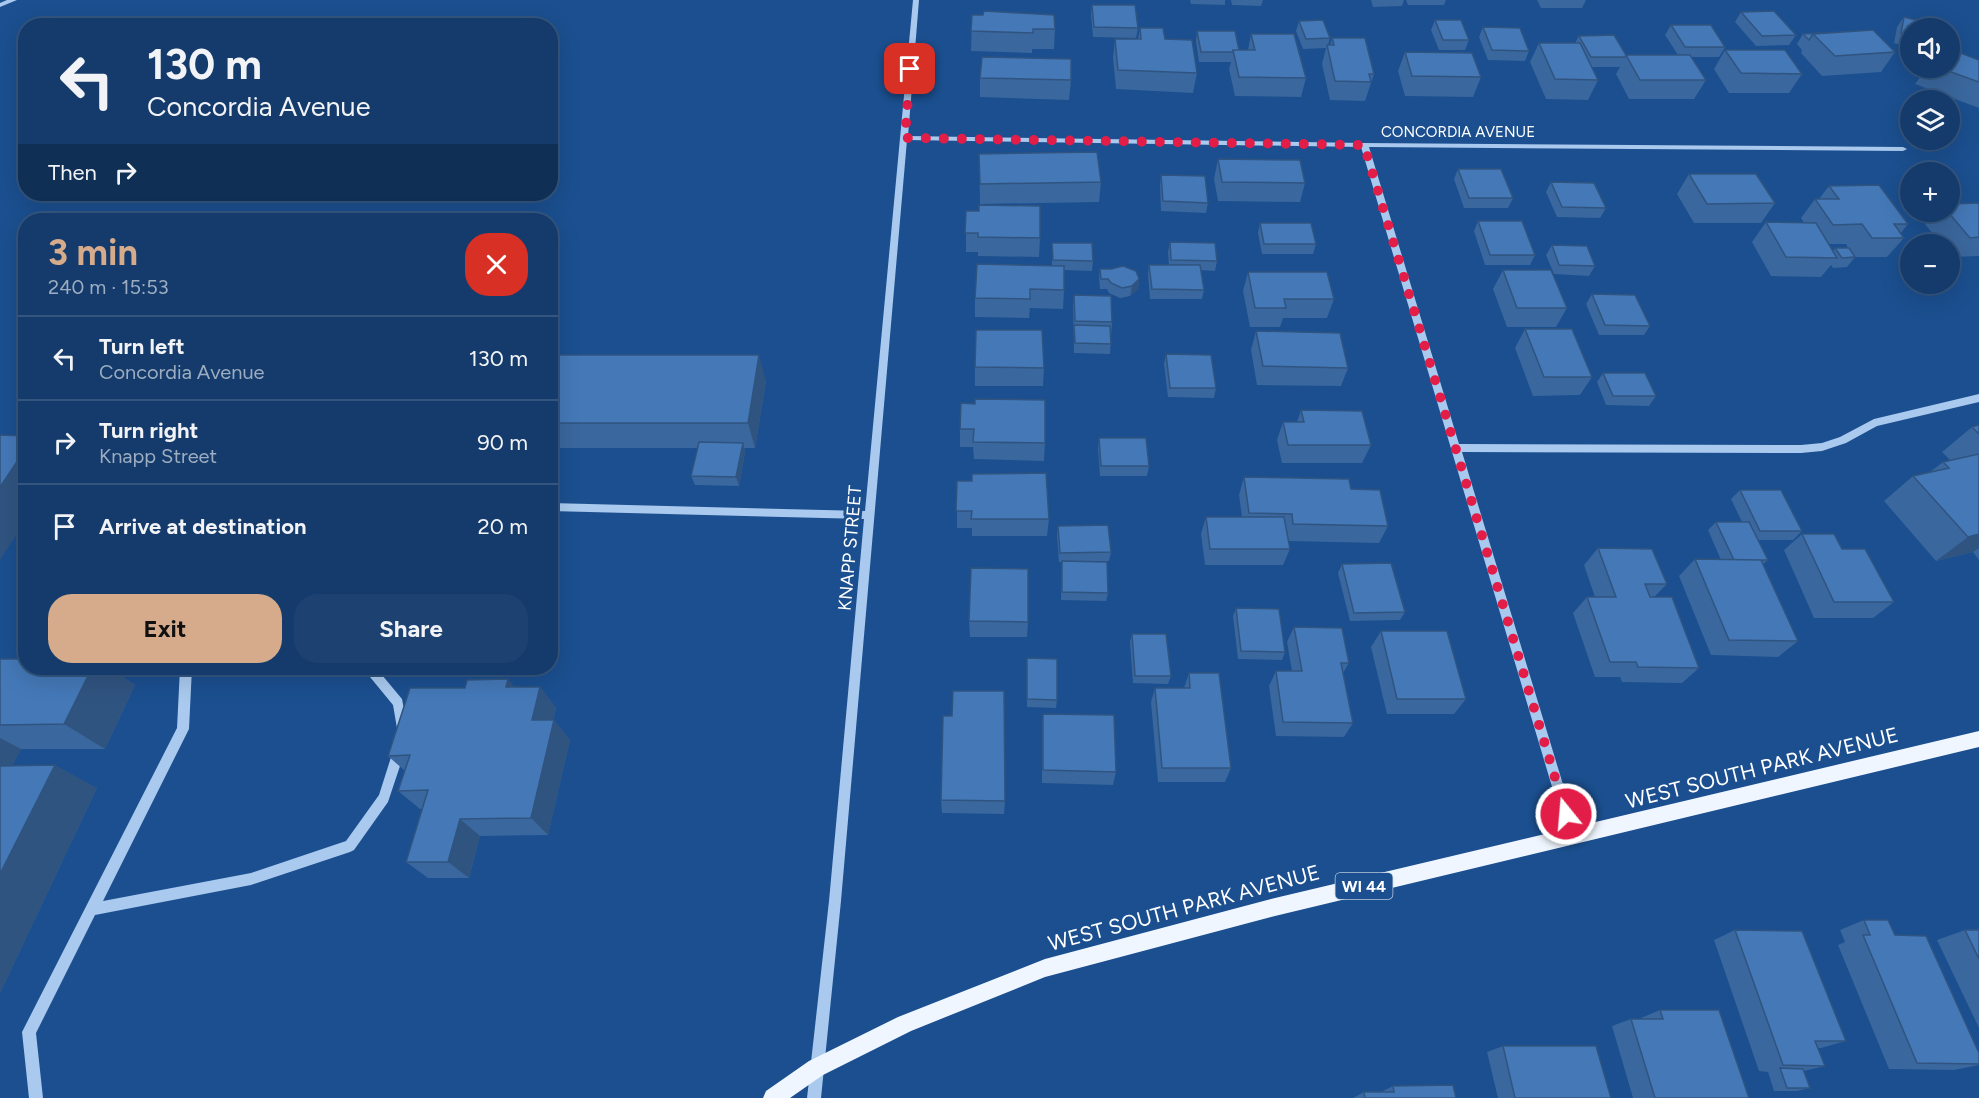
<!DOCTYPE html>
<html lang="en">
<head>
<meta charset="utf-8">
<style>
	:root { --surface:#143b6b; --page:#1d4271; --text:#f1f3f6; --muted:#9dadc1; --line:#33557e; --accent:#d6ab8b }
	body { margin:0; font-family:Figtree,sans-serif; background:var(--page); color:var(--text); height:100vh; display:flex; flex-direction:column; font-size:22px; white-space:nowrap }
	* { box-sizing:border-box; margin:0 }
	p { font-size:20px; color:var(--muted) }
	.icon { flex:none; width:33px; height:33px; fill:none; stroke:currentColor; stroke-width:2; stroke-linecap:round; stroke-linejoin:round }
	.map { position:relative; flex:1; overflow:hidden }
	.sheet { position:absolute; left:18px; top:213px; width:540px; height:462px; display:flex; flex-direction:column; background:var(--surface); border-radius:24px; box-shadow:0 6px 24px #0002,0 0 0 2px var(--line) }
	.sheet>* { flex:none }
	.top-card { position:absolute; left:18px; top:18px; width:540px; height:183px; border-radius:24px; box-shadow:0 6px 24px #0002,0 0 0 2px var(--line); background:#143b6b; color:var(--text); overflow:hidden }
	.fabs { position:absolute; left:1900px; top:18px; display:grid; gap:12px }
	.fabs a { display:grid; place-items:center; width:60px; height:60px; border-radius:50%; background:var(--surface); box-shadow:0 6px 24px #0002,0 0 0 2px var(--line); font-size:30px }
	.pin { position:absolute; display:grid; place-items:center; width:51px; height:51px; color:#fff; margin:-26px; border-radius:12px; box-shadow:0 3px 9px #0006 }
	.me { position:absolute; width:66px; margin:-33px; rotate:343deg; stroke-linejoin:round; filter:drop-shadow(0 0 4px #0008) }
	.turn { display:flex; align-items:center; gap:21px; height:126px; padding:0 30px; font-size:27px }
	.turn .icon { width:78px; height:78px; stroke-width:2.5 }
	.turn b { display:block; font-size:42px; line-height:51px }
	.then { display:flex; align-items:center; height:57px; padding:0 30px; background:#0003; gap:12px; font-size:22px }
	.round { display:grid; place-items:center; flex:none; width:63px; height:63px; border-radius:24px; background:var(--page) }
	.head { display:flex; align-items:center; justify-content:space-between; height:102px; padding:0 30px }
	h1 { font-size:36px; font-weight:700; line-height:45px; color:var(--accent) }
	.action { display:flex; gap:12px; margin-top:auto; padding:12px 30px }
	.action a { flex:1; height:69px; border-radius:24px; background:var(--accent); color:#111; font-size:24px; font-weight:700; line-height:69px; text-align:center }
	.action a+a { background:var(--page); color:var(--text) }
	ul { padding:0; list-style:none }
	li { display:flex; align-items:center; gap:18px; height:84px; padding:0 30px; border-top:2px solid var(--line) }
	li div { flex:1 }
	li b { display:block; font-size:22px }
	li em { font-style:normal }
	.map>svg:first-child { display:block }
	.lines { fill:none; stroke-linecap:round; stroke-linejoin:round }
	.minor { fill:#a9c9ee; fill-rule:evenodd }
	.major { fill:#f0f6ff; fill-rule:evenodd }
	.wall { fill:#3a679d; fill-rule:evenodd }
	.shaded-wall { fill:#305480 }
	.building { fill:#4478b7; stroke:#305480; stroke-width:1.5 }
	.route { stroke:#e11d48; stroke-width:10; stroke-dasharray:0 18 }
	.labels { text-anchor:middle; stroke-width:6; stroke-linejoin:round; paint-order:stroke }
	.far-street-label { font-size:15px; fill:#fff; stroke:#1b4f8f }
	.shield { fill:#1b4f8f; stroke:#bbcadd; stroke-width:1.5 }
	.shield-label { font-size:16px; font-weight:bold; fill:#fff }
	.street-label { font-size:18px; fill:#fff; stroke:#1b4f8f }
	.near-street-label { font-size:21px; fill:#fff; stroke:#1b4f8f }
</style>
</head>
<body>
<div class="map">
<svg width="1979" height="1098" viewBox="0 0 1979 1098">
	<rect width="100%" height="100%" fill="#1b4f8f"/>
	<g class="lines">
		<!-- minor -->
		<path class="minor" d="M7,0h10l-17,7v-4z
			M913,0h6l-11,136 456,7 539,4 4,2 -4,2 -534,-4 90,297 342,1 21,-2 18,-6 34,-18 105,-25v8l-102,24 -31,17 -24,8 -21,2 -339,-1 117,385 -2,4 -4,2 -4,-2 -2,-4 -206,-690 -454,-7 -66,761 -20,197h-14l22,-197 35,-382 -314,-8v-8l315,8z
			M180,668h12l-3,61 -86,172 148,-28 95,-32 33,-46 14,-44 2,-4 4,-2 4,2 2,4 -17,51 -34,48 -4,2 -99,33 -156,30 -59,118 7,65h-14l-7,-66 155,-304z
			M341,668h30l6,1 25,30 6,31 -2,4 -4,1 -4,-1 -5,-29 -23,-28 -27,-5z"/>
		<!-- major -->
		<path class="major" d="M1979,731v16l-704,169 -230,61 -134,54 -88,44 -33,23h-27l3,-7 43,-30 89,-44 147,-58 230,-61z"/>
	</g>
	<!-- wall -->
	<path class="wall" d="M1190,0h35v5l-34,-1z
		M1231,0h32l-2,6 -29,-1z
		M1371,0h33l-2,6 -29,1z
		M1406,0h40l-2,5h-36z
		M1537,0h49l-4,8h-41z
		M1092,5l46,23 -2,10 -43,-1 -2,-22z
		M1741,12l55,23 -7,10 -33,1 -21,-24z
		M972,15l83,14 -1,20h-22v4l-61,-2z
		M1904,17l7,11v20l-17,-5 3,-16z
		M1435,20l34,20 -4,10h-26l-8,-20z
		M1299,21l31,17 -2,7h2l2,-7 42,36 -9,27 -35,-1 -8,-36 4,-16 -23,1 -7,-18z
		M1671,25l54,22 -6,10h-28l15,23 -12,19h-65l-13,-25 4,-7h-28l6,13 -10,20 -42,-1 -16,-37 9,-19h36l4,-7 47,19h52l-13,-20z
		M1483,27l46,24 -4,10 -37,-1 -9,-23z
		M1140,28l25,11 32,34 -4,20 -77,-4 -3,-31 2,-19h23z
		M1873,30l22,22 -14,20 -59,4 -21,-23 1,-3 -5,-6 6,-10z
		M1197,31l42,19h9l3,-16 55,44 -5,19 -66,-1 -6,-27 2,-7h-32l-3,-21z
		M1725,50l77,24 -13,19h-60l-15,-24z
		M1405,52l76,25 -8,20 -68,-1 -7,-25z
		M1979,60v48l-64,-24 12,-16h23z
		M980,78l91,2 -2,20 -89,-3z
		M979,154l122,28 -2,20 -119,2z
		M1218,159l87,24 -5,19 -82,-1 -4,-22z
		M1458,169l55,29 -5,10h-44l-10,-29z
		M1689,174l86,29 -14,20h-67l-17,-29z
		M1161,175l47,28 -2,10 -45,-2 -1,-26z
		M1551,182l55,26 -6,10 -43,-1 -11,-25z
		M1829,186l79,38 -7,9 3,5 -17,19h-32l-8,10 -14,1 -2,-3 -10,12 -50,-1 -19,-34 14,-20 38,1 -3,-5 14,-19h4zM1829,244h17l2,4h-13l-2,3z
		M1979,203v53l-28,1 -1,-2v-11h-9l-16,-20 11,-12h14z
		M966,211l74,27 -1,19 -61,-1v-4h-12z
		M1478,221l57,34 -5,10h-45l-11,-34z
		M1260,223l56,21 -3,10h-51l-4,-21z
		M1170,242l47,19 -2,10 -14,-1 3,20 -2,9h-52l-2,-25 1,-9h20l-1,-13z
		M1052,243l41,18 -1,10 -28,-1v20l-1,19 -33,-1 -1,10 -54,-1v-19l77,-32z
		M1552,245l43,21 -6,10 -35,-2 -8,-19z
		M1100,269l39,10 -1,10 -8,7 -10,2 -11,-5 -2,-4h-7l-1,-10z
		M1503,270l64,38 -11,19h-49l-14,-38z
		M1248,272l86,27 -7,19h-44l-3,9h-30l-7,-36z
		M1592,294l58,32 -6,9h-45l-13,-31z
		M1074,295l38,27 -2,32 -36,-1 -1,-48z
		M1525,329l67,48 -12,18 -47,1 -18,-48z
		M1256,331l92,37 -7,18 -84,-1 -6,-35z
		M1166,354l50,34 -2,10 -46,-1 -4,-33z
		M550,355l216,26 -11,67h-11l1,4 -6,34 -44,-1 -4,-9 7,-28h-148z
		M975,367l69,1 -1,18h-68z
		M1603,373l53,23 -7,10 -43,-1 -9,-23z
		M961,403l84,40 -1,18 -70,-2 -1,-12h-13v-18z
		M1301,410l70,35 -9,18h-80l-5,-23 6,-18h14z
		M1979,425v135l-6,-8 -37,9 -52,-60 29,-25 17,-4 13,-10 7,-2 -8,-8 30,-25z
		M1099,438l50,28 -2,10h-47l-2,-28z
		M1244,477l107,12 37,37 -9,17 -90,-2 1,8 -7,16h-78l-4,-31 5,-17h36l-3,-22z
		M957,481l92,38 -2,17h-75v-8h-15z
		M1740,490l62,41 -9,9h-35l10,20 -5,4 35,77 -20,16 -67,-2 -32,-79 16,-17 26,1 -13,-30 8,-8h26l-11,-23z
		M1058,526l53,26 -2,9h-23l22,32 -2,8 -45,-1 1,-38h-3l-2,-27z
		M1802,534l92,68 -21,16h-59l-30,-68z
		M1598,548l69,36 -13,13 45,71 -17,15 -60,-1 -2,-5h-25l-22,-64 14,-16h8l-11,-32z
		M1342,564l63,48 -5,8 -50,1 -12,-48z
		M1236,608l49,44 -3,8 -44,-1 -5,-43z
		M969,621l59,1 -1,15h-57z
		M1294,627l55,36 -6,10 10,50 -9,14 -68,-1 -7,-50 7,-15h16l-5,-29z
		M1381,631l85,68 -12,15h-67l-16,-67z
		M1132,634l39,42 -3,8 -35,-1 -3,-41z
		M0,659l26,9h84l25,17 -30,64h-84l-9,17 85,22 -97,205z
		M1027,666l30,34 -1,8 -29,-1z
		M1189,673l42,95 -6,14h-67l-7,-80 4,-14h29z
		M515,687h25l16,21 -3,12 17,20 -22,95 -68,1 -11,42h-41l-22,-16 16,-53h-2l-22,-18 7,-20 -17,-15z
		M1043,714l73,58 -3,13 -71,-2v-55z
		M941,800l64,1 -1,13 -62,-1z
		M1864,920l31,15 84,118v12l-25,5 -65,-1 -51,-124 7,-3 -5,-12z
		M1979,929v99l-42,-88 28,-10z
		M1735,930l111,111 -25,7h-4l8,18 -21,5 6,17 -13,3h-23l-6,-19 -9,-1 -45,-131z
		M1660,1010l89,88h-116l-21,-72 19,-7h10v-1z
		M1503,1046l108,52h-113l-11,-46z
		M1393,1086l63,12h-103l11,-6h17z"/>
	<!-- shaded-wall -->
	<path class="shaded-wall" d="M1139,279l-1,10 -8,7 2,-10z
		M759,355l7,26 -11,67 -7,-25z
		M743,443l2,9 -6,34 -3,-9z
		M26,448v72l-26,40v-73z
		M1979,534v14l-6,4 -37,9 32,-24z
		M92,668h18l25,17 -30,64 -41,-25z
		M508,679l17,21 -19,-13z
		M540,687l16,21 -8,32 -16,-20z
		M554,720l16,20 -22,95 -17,-17z
		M0,738l21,11 -21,41z
		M55,765l42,23 -97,205v-119z
		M460,819l20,17 -11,42 -21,-16z"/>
	<!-- building -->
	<path class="building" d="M1092,5h43l3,23 -44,-1z
		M984,11l70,4 1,14h-22v4l-62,-2 1,-16h11z
		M1774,11l22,24 -34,1 -21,-24z
		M1904,17l39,10 -1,1h-31v8l-10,-3z
		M1323,20l7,18 -24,1 -7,-18z
		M1435,20h26l8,20h-26z
		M1671,25h40l14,22h-40z
		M1483,27l37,1 9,23 -37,-1z
		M1140,28h23l2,11 27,1 5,33 -79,-3 -3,-31h26z
		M1873,30l22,22 -60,4 -22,-22z
		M1197,31h38l4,19h-6v2h-32z
		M1821,33l-8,1 -4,6 -6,-6z
		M1251,34h43l12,44 -67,-1 -6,-27h22z
		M1614,35l12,20 -1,2h-34l-12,-21z
		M1332,38h33l9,36h-5l2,8 -36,-1 -8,-36h7z
		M1539,43h41l18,37 -43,-1z
		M1950,49l29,11v22l-39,-14h10z
		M1725,50h60l17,24 -61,-1z
		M1405,52l67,1 9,24 -69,-1z
		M1626,55h64l16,25h-66z
		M982,57l89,2v21l-91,-2z
		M1097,152l4,30 -121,2 -1,-30z
		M1218,159l82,1 5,23 -83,-1z
		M1458,169h43l12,29h-44z
		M1689,174h67l19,29 -68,1z
		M1161,175l44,1 3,27 -45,-2z
		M1551,182l43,1 12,25 -44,-1z
		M1879,185l29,39h-14l10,14h-32l-10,-14 -29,1 -18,-26h24l-10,-13z
		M1979,203v34l-9,1 -22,-26h2v-8z
		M979,205l61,1v32l-62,-1v-4h-13l1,-22h13z
		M1478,221h44l13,34h-45z
		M1766,222l50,1 21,35 -51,-1z
		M1260,223h51l5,21h-52z
		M1170,242l45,1 2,18 -46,-1z
		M1052,243h40l1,18 -40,-1z
		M1552,245l35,1 8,20 -36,-1z
		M1835,248h14l6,9 -13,1z
		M977,264l87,2v24l-34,-1v10l-55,-1z
		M1149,265h51l4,25 -52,-1z
		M1123,266l13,5 3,8 -7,7 -10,2 -11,-5 -3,-4h-7l-1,-10h11z
		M1503,270h48l16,38h-50z
		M1248,272h79l7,27h-50l2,9h-31z
		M1592,294l43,1 15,31 -45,-1z
		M1074,295l37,1 1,26 -37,-1z
		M1074,325l36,1 1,18 -36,-1z
		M1525,329h47l20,48h-48z
		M976,330h66l2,38 -69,-1z
		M1256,331l84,2 8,35 -85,-2z
		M1166,354l45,1 5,33h-46z
		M550,355h209l-11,68h-198z
		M1603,373h42l11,23h-43z
		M975,399l70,1v43l-72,-1 1,-13h-14l1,-26 14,1z
		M1301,410l61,1 9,34h-83l-5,-23h21z
		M1979,425v9l-7,-7z
		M0,435l26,1v12l-26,39z
		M1099,438h47l3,28h-48z
		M699,442l44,1 -7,34 -45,-1z
		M1979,454v80l-11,3 -55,-61 36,-8 -6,-6z
		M1046,473l3,46h-78l1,-8h-16l1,-30h15v-7z
		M1244,477l105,2 2,10 29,1 8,36 -95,-2 -1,-10 -43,-1z
		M1740,490h41l21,41h-42z
		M1206,517h78l6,32h-80z
		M1716,522h33l19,38h-34z
		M1108,525l3,27 -51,1 -2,-27z
		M1802,534h32l8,15h23l29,53h-60z
		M1598,548l54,1 15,35h-22l5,13h22l27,71 -61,-1 -2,-5h-26l-23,-65h29z
		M1695,559l66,1 37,81 -69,-1z
		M1062,561l45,1 1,31 -46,-1z
		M1391,563l14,49 -51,1 -12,-49z
		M971,568l57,1v53l-59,-1z
		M1236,608l43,1 6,43 -44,-1z
		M1294,627l48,1 7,35h-8l12,60 -70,-1 -7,-51h26z
		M1381,631h66l19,68h-69z
		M1132,634h34l5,42h-36z
		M1027,658l30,1v41l-30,-1z
		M0,659h26v9h66l-28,56 -64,1z
		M1189,673h30l12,95h-69l-7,-80h35z
		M508,679l-2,8h34l-8,33h22l-23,98 -71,1 -12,43h-42l22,-72 -30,1 12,-36 -22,1 22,-68h55l2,-8z
		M953,691h51l1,110 -64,-1 2,-84h9z
		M1043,714l71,1 2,57 -73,-2z
		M55,765l-55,109v-108z
		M1864,920h24l7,15 31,1 53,117v11l-62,-1 -54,-128h7z
		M1735,930l67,1 44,110h-31l10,25 -42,-1z
		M1965,930h14v29z
		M1660,1010h59l30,88h-94l-24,-79h32z
		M1503,1046h93l15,52h-96z
		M1780,1068l23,1 7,19h-23z
		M1453,1085l3,13h-91l-1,-6h30l-1,-6z"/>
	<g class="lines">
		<!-- route -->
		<path class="route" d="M910,69l-5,69 459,7 202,669"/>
	</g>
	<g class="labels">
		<!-- far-street labels -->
		<g class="far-street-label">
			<text x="1458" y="137">CONCORDIA AVENUE</text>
		</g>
		<!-- shield labels -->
		<rect class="shield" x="1335.5" y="873" width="57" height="26" rx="4.5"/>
		<g class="shield-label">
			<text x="1364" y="892">WI 44</text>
		</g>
		<!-- street labels -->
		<g class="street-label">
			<text transform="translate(850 548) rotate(-85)" y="6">KNAPP STREET</text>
		</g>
		<!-- near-street labels -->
		<g class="near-street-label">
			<text transform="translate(1762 768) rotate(-14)" y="7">WEST SOUTH PARK AVENUE</text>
			<text transform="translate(1184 908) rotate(-15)" y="7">WEST SOUTH PARK AVENUE</text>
		</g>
	</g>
</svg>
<div class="fabs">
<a><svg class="icon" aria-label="sound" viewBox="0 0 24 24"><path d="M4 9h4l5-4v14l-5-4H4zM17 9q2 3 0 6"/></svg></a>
<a><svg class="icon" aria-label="layers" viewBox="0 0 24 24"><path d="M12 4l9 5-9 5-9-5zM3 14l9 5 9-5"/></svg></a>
<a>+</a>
<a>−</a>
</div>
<div class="pin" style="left:910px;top:69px;background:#d93025"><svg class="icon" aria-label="arrive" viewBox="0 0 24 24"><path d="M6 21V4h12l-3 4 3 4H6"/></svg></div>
<svg class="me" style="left:1566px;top:814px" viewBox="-20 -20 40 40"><circle r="17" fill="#e11d48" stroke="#fff" stroke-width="3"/><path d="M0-11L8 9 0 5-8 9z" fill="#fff"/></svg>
<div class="top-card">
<div class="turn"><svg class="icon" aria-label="left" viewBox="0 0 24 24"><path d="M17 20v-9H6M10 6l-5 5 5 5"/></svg><div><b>130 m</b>Concordia Avenue</div></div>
<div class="then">Then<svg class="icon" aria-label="right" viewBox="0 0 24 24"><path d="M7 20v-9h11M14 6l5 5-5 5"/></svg></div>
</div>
<section class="sheet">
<div class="head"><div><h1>3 min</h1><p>240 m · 15:53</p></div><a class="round" style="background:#d93025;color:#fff"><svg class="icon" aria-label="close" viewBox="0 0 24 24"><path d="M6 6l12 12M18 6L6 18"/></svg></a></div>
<ul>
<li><svg class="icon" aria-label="left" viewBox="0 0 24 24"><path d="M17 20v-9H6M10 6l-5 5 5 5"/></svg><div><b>Turn left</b><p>Concordia Avenue</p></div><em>130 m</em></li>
<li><svg class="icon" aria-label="right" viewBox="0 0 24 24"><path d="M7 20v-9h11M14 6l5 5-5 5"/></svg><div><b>Turn right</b><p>Knapp Street</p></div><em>90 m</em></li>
<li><svg class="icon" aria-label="arrive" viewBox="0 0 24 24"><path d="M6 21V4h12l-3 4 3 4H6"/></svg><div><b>Arrive at destination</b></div><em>20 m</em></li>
</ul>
<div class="action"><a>Exit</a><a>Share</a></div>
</section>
</div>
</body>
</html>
